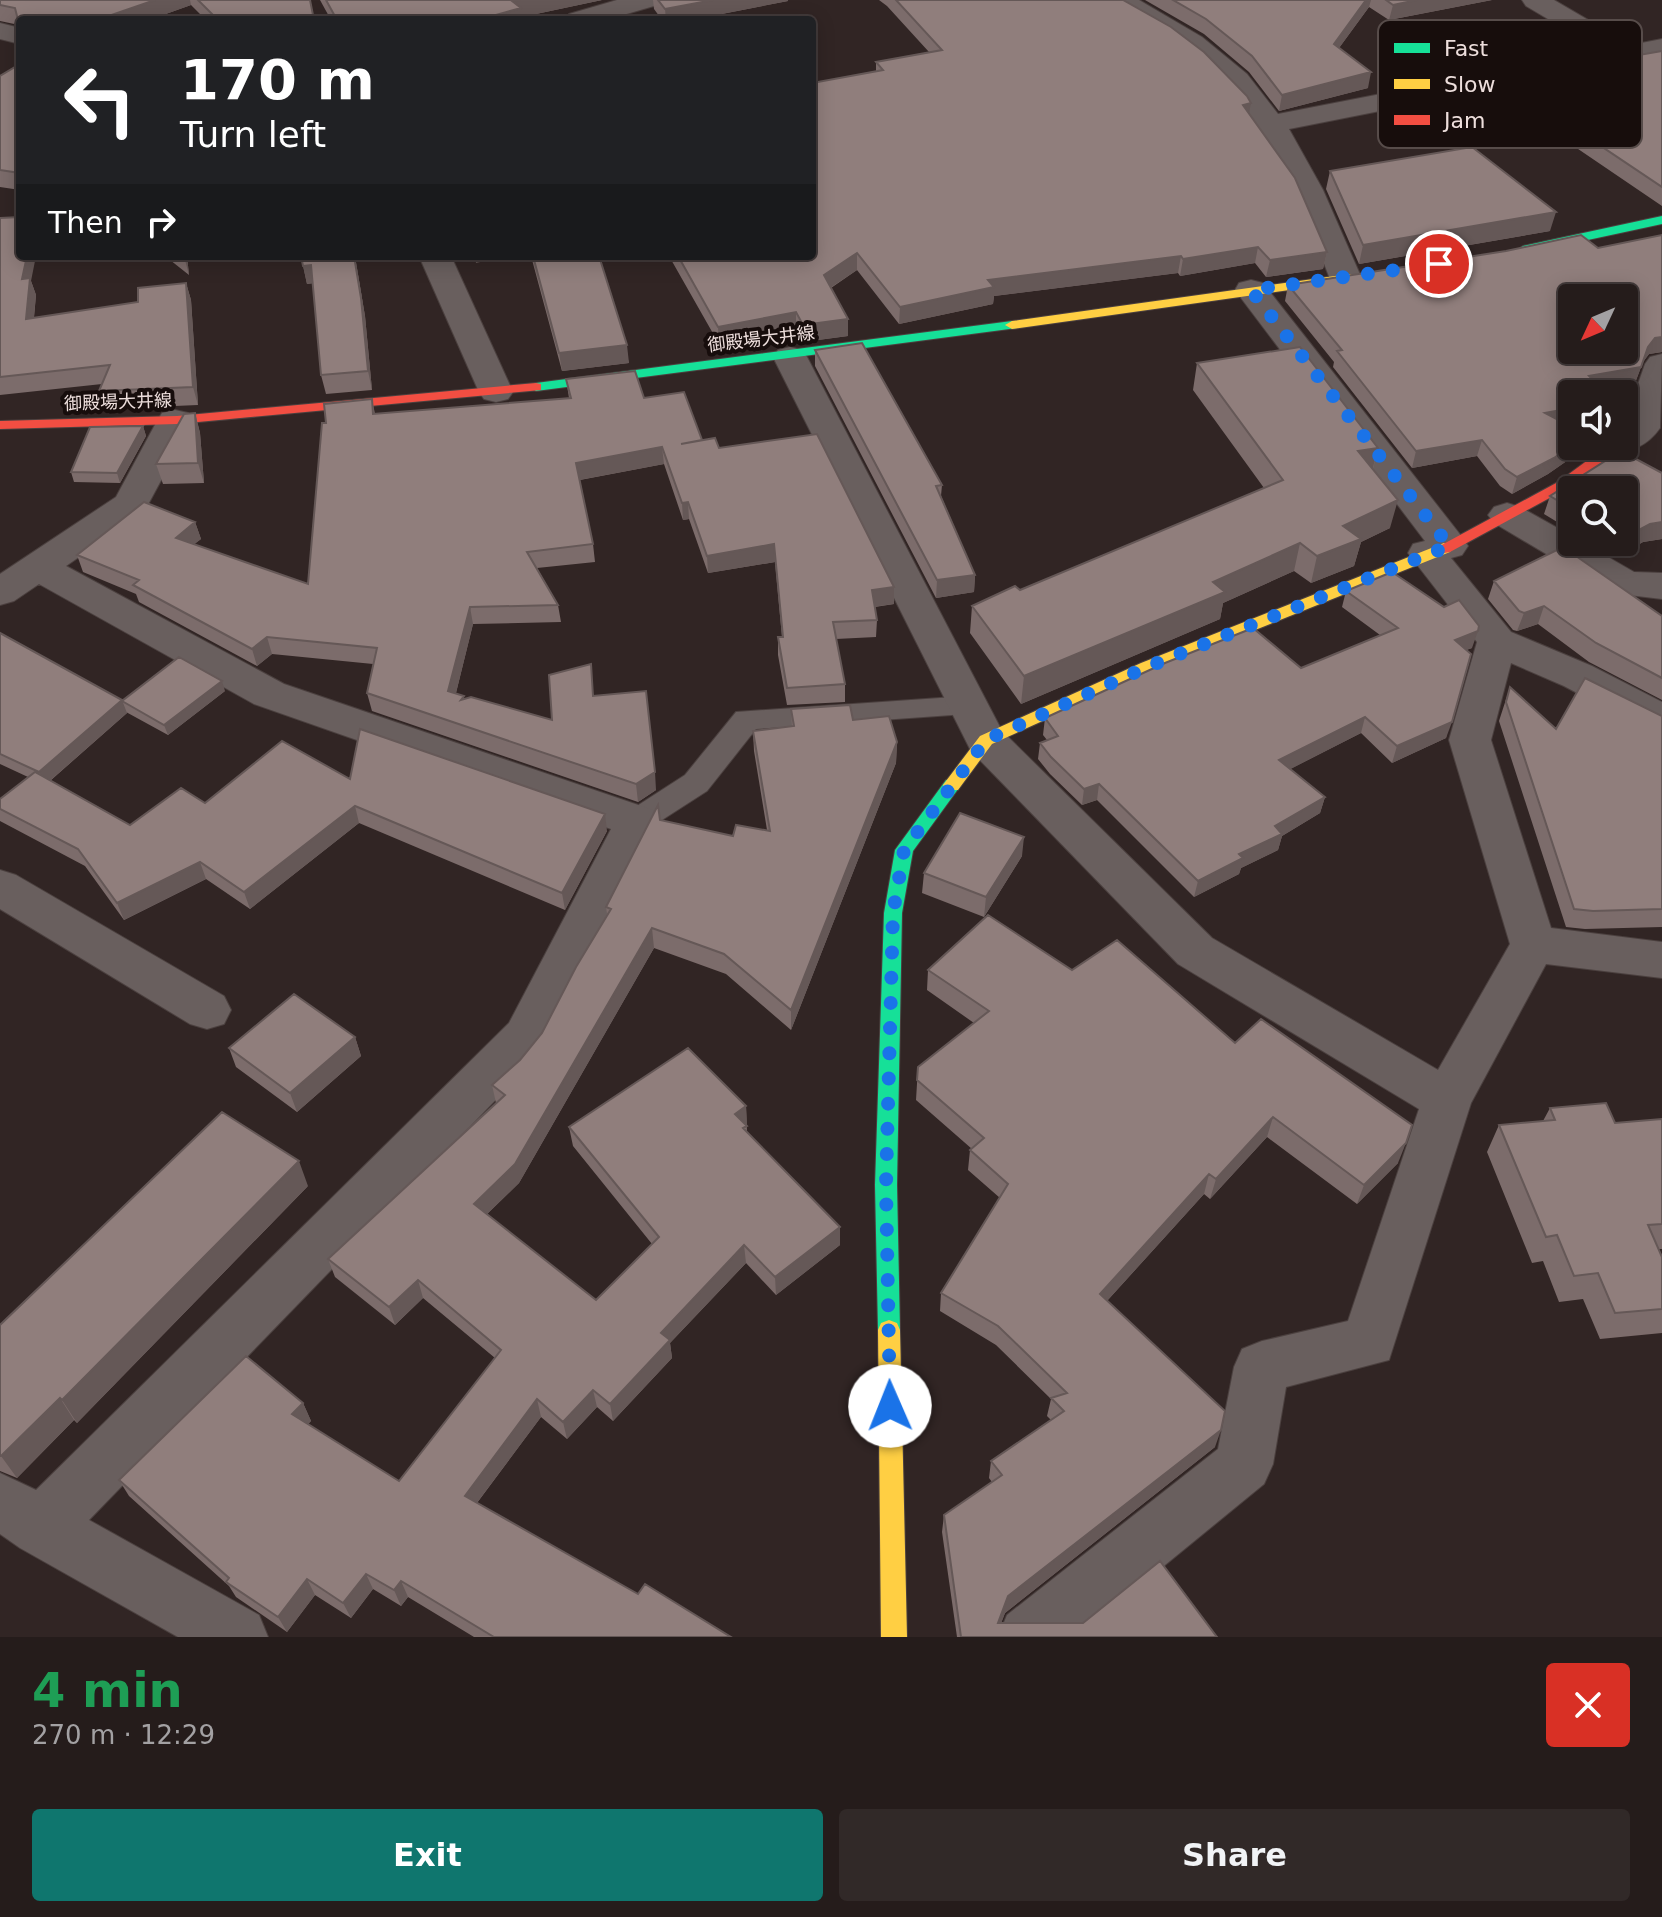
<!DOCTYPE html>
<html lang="en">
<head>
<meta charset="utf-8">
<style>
	:root { --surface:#251c1b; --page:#312928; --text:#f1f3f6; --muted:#a3a1a3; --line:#423a3a; --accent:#0f766e }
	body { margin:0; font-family:"DejaVu Sans","Noto Sans JP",sans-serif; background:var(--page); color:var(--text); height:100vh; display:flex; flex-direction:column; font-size:30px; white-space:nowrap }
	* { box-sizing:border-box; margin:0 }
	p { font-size:26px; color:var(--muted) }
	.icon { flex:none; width:44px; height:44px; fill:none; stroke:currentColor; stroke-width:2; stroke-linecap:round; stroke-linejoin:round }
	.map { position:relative; height:1637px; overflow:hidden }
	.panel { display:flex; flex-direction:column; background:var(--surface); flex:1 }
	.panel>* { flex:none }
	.hud { position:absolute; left:16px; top:16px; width:800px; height:244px; border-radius:8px; box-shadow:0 4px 20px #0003,0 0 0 2px var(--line); background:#202124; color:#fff; overflow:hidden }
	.needle { width:52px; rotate:226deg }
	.buttons { position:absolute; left:1558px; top:284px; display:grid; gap:16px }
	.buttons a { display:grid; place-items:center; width:80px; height:80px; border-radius:8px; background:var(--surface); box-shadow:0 4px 20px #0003,0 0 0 2px var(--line); font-size:40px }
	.pin { position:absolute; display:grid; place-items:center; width:68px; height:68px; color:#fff; margin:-34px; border:4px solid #fff; border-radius:50%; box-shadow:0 2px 8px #0007 }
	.me { position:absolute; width:88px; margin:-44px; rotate:359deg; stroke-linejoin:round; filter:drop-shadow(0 0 6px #0008) }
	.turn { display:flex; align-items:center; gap:28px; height:168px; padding:0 32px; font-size:36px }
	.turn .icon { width:104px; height:104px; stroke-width:2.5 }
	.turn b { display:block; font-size:56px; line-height:68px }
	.then { display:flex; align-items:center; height:76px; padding:0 32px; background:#0003; gap:16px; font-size:30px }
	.round { display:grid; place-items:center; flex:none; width:84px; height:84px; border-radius:8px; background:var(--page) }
	.headline { display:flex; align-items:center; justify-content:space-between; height:136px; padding:0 32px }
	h1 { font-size:48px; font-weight:700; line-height:60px; color:#1e9e55 }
	.action { display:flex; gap:16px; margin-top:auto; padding:16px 32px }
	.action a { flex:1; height:92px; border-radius:8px; background:var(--accent); color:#fff; font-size:32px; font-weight:700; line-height:92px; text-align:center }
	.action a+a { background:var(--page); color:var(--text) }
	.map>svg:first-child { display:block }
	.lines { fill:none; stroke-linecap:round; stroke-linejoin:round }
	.lane-casing { stroke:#4b403f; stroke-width:2 }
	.street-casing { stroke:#4b403f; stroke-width:2 }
	.fast-casing { stroke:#4b403f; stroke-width:2 }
	.slow-casing { stroke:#4b403f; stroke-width:2 }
	.jam-casing { stroke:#4b403f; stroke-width:2 }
	.lane { fill:#695f5e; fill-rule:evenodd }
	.street { fill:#695f5e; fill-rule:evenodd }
	.fast { fill:#16e098; fill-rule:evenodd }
	.slow { fill:#ffcf43; fill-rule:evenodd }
	.jam { fill:#f24e42; fill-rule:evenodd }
	.wall { fill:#7c6c6b }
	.shaded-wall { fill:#655857 }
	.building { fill:#907e7c; stroke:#655857; stroke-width:2; fill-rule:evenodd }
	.route { stroke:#1a73e8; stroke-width:14; stroke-dasharray:0 25.2 }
	.labels { text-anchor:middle; stroke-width:8; stroke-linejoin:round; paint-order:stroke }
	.far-street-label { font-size:18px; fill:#eddedc; stroke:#170d0c }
	.key { fill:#170d0c; stroke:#574c4a; stroke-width:2 }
	.key-label { font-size:22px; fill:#eddedc }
</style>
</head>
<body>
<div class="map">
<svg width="1662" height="1637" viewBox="0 0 1662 1637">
	<rect width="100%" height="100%" fill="#312524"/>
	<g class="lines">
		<defs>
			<path id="lane" d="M969,696l11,3 4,7 -4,7 -224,16 -49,62 -59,38 -11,4 -11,-4 -5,-8 5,-8 59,-38 51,-63z"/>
			<path id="street" d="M617,0h41l-4,6 -48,14h-41l4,-6z
				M1107,0h32l63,37 45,37 31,40 324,-63 -76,-45 -4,-6h32l77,45 31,-6v16l-373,74 34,61 39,89 -5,7 -11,3 -11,-3 -5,-7c-30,-78 -62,-159 -126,-214 -28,-24 -62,-41 -93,-59z
				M0,23l20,5v16l-20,-5z
				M419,256h32l62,136 -5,7 -12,3 -12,-3 -5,-7z
				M1251,280l12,3 199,254 6,9 -6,9 -11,3 60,74 81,34 70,36v33l-15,-5 -83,-44 -53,-23 -20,77 60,188 111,14v36l-116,-14 -75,139 -82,257 -103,27 -13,77 -9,20 -187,153h-79l9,-22 211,-166 16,-82 8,-18 20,-8 86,-20 71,-212 -241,-145 -207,-213 -198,-394 5,-7 12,-3 12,3 5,7 195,374 210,207 226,132 72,-126 -61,-204 28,-98 -69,-89 5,-9 12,-3 -190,-251 4,-7z
				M1662,354l-2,74c-12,17 -29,26 -49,21l-1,-3h14v-22l21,-60 5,-7z
				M175,410l13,3 5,8 -49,91 -78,54 218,118 369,126 6,11 -116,230 -454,469 170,95 9,22h-90l-158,-89 -20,-14v-61l36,17 473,-467 102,-194 -357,-125 -215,-120 -25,17 -14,4v-31l116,-77 41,-76 5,-8z
				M1507,503l13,4 52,29v6h10l52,30 28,1v26l-50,-6 -118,-70 -6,-8 6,-8z
				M0,870l16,5 208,121 7,14 -7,14 -17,5 -17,-5 -190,-115z"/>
			<path id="fast" d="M1662,216v8l-139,30 -6,-4 6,-4z
				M1012,321l7,4 -2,3 -481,63 -7,-4 7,-4z
				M952,779l9,6 -48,66 -11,62 -5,272 3,145 -3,7 -8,3 -8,-3 -3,-7 -3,-145 9,-272 11,-63 51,-70z"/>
			<path id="slow" d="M1349,274l5,1v6l-342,48 -7,-4 7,-4z
				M1444,543l8,5 -2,4 -297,119 -161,73 -34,46h-12l-3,-5 37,-49 161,-73z
				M889,1320l8,3 3,7 7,307h-26l-3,-307 3,-7z"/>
			<path id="jam" d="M536,383l5,1v6l-364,34 -177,5v-8l177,-5z
				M1607,446h17l-56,42 -118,64 -6,1 -8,-5 122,-66z"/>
		</defs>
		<!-- lane casing -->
		<use href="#lane" class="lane-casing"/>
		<!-- street casing -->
		<use href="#street" class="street-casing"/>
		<!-- fast casing -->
		<use href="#fast" class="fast-casing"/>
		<!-- slow casing -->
		<use href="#slow" class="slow-casing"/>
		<!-- jam casing -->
		<use href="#jam" class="jam-casing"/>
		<!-- lane -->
		<use href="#lane" class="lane"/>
		<!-- street -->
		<use href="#street" class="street"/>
		<!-- fast -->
		<use href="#fast" class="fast"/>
		<!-- slow -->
		<use href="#slow" class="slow"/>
		<!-- jam -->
		<use href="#jam" class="jam"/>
	</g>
	<!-- wall -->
	<path class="wall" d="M0,0h310l4,20h-108l-15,-15 -42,15h-129v7l-1,-2 -19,-4z
		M320,0h282l-80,17v3h-191z
		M653,0h135v1l-97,19h-29l-8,-11z
		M879,0h244l126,114 78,138 -4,17 -57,8 -11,-14 -75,13 -2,-3 -184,23 -1,8 -94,20 -42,-54 -26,18 17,31v17l-45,6 -7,-13 -77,15 -50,-88h143l64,-185v-9l53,-10 -42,-46z
		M1145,0h347l-103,20 -20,-13 -30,41 29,40 -89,23 -30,-39 -45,-38z
		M1662,51v155l-165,-112 4,-15z
		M20,64v126l-20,-3v-111z
		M1330,171l220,60 -191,33 -33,-75z
		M0,218l31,63 5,14 -2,23 104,-16 48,-19 5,17 7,105 -93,4 -6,-18 3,-7 -102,11z
		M1662,235v117l-13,2 -6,8 -8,21 -33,6 -35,35 14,27 -33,23 -36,20 -12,-8 -23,-30 -65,12 -79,-101 1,-5 -49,-61 3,-16 310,-37z
		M165,256h22l2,19z
		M301,256h62l-8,1 10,59 7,74 -46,4 -5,-19 -8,-92 -6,1z
		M531,256h68l30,107 -67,8z
		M815,350l127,135 -1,11 34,79 -1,17 -38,6 -121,-232z
		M1197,363l181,85 -5,21 17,59 -29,14 -7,24 -43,17 -17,-12 -71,32 -3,16 -199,85 -51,-71 2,-27 48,-16 244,-102 -71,-98z
		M566,379l78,19 58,43 17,7 175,156 -19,3 2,13 -1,17 -40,2 9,45v18l-58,3 -9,-50v-18h4l-7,-75 -67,11 -19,-54 -6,1 -19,-56 -84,16 13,64 2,18 -58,6 21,37 3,17 -88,2 -17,69 9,6 87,21 42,-24 62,94 -18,12 -266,-91 -5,-18 6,-29 -101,-10 -15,12 -118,-64 -3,-8 -53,-22 -6,-17 118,-33 6,17 -7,5 114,40 18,-161 46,-24 3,15 194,-16z
		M195,413l5,20 4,50 -41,1 -7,-20z
		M143,426l3,10 -26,47 -46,-1 -3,-10z
		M1621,451l41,22v66l-19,3 -28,16 -25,-16h34v-52h-52v41l-28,-17 6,-18z
		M1494,581l168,35v84l-73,-38 -51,-38 -21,7 -4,-1 -25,-31z
		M1346,591l126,57 -6,2 -20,88 -54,25 -31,-30 -71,36 35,28 -5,16 -38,23 -4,14 -37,18 -2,6 -45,23 -97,-97 -15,5 -32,-31 -12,-15 2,-16 7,-3 -4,-5 2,-17 256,-50 79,-33 -38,-28z
		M0,633l122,68 103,-10 -57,44 -42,-23 1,1 -77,68 80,44 75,-22 145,-24 257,52 -42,79 -206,-87 -109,86 -44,-30 -82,41 -39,-54 -85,-45v-22l28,-22 -28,-13z
		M1510,687l46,42 106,-13v211l-77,2 -19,-2 -67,-206z
		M791,709l62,11 44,22 -1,21 -105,267 -65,-56 -72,-26 -135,235 -32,31 109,86 56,-56 -79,-98 -4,-19 177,-21 1,26 93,113 -64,50 -30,-32 -76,80 2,15 -59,63 -16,-14 -30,32 -26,-22 -64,86 161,91 93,43h-257l-66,-40 -7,9 -28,-17 -22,29 -36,-23 -28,37 -51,-35 -7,-11 -100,-90 -10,-16 184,-77 8,18 -3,3 91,57 96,-123 -72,-60 -28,27 -60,-48 -7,-18 168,-156 -4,-18 28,-25 22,-27 65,-119 -1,-7 54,-87 73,16 34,-6 -13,-79 -1,-20 39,-4z
		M1022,856l-38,61 -62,-24 2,-20z
		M928,970h144l163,73 163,120 -41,41 -90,-67 -57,62 -6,-5 -97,107 108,146 -210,166 -4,10 216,14h-260l-15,-105 2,-17 48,-33 -3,-4 2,-17 60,-41 -4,-4 4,-17 -55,-54 -56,-34 1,-18 59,-95 -32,-28 2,-20 2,-1 -56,-49 2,-33 56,-44 -47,-33z
		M355,1037l6,19 -64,56 -61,-45 -7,-19z
		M1550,1108l65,15 47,-4v130h-4l4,8v76l-62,6 -17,-40 -24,3 -16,-41 -11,2 -45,-111 12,-27 44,-4z
		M308,1186l-231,237 -3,-3 -57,58 -17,-7v-146z"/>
	<!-- shaded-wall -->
	<path class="shaded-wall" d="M155,0h35l1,5 -42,15h-52z
		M520,0h82l-80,17v3h-44l34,-19z
		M713,0h75v1l-97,19h-25l-1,-11z
		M1366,0h5l-2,7 -38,52 3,-15z
		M1417,0h75l-103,20 4,-15z
		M1371,72l-3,16 -89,23 3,-16z
		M1251,103l-3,16 -5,-14z
		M1556,212l-6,19 -191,33 4,-19z
		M1258,247l-3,16 -75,13 3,-17z
		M1327,252l-4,17 -57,8 4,-17z
		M857,253v17l-33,22v-17z
		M27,256h9l-5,25 5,14 -4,41 -6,-17 -4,-40z
		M184,256h3l2,19z
		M354,256h9l-8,1 10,59 7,74 -4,-19z
		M475,256h31l-30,7z
		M1181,256l-3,17 -184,23 -1,8 -94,20 1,-17 88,-27z
		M311,265l4,18 -8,1 -4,-18z
		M186,283l5,17 7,105 -5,-18z
		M796,312v17l-77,15 -1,-17z
		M848,319v17l-45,6v-17z
		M1662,337v15l-13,2 -7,9 6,-16 7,-9z
		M627,345l2,18 -67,8 -3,-18z
		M1641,367l-6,16 -51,9 5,-16z
		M1572,408v16l-32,5 5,-16z
		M195,413l5,20 4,50 -6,-20z
		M143,426l3,10 -26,47 -3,-10z
		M1482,440l-5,16 -65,12 4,-17z
		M1572,446h11l-2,5 -33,23 -36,20 5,-17z
		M662,447l2,17 -85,16 -3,-17z
		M1378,448l-7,27 -13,-24z
		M1398,500l-8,28 -29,14 -7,24 -43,17 6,-27 26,-30z
		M688,502l1,17 -6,1 -1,-17z
		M195,522l6,17 -20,16 -5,-17z
		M1662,522v17l-19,3 -28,16 6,-16h3v-4l26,-14z
		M1300,543l-6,28 -71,32 -3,16 -199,85 3,-28 189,-94z
		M774,544l1,18 -67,11 -1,-17z
		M975,575l-1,17 -38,6 1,-18z
		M894,587v17l-22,3v-17z
		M1544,606l-6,18 -21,7 7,-18z
		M470,607l3,17 -21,85 -4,-18z
		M1478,631l-6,17 -22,8 5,-16z
		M267,637l5,17 -15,12 -5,-17z
		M222,681l3,10 -57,44 -4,-10z
		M122,700l5,13 -82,72 -6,-13z
		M1365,717l-4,16 -86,44 4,-17z
		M1452,722l-6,16 -54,25 5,-17z
		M897,742l-1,21 -105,267v-20z
		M655,772l1,18 -18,12 -2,-18z
		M1099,784l-2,16 -15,5 2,-16z
		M1325,797l-5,16 -38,23 -4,14 -37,18 -2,6 -45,23 4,-16 41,-27 36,-28z
		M355,806l4,17 -109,86 -6,-17z
		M605,814l2,17 -42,79 -3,-17z
		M1024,837l-2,19 -38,61 2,-20z
		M200,862l6,17 -82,41 -7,-17z
		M652,928l2,20 -135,235 -40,39 -5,-18z
		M355,1037l6,19 -64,56 -7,-19z
		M746,1106l1,19 -11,8 -1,-19z
		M1273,1117l-6,20 -57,62 6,-20z
		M1406,1143l-8,20 -41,41 7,-19z
		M299,1161l9,25 -231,237 -15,-23z
		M1209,1174l-5,20 -108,119 4,-19z
		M840,1227v18l-64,50 -1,-18z
		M744,1245l2,18 -76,80 2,15 -59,63 -3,-17 51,-71z
		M418,1280l5,18 -28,27 -6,-18z
		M593,1390l4,17 -30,32 -4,-17z
		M60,1398l14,22 -57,58 -16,-22z
		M537,1399l4,18 -71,95 -5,-16z
		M303,1403l8,18 -11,11 -8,-18z
		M1221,1430l-6,17 -210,166 -9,24 2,-14 10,-27z
		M366,1574l7,15 -22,29 -8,-15z
		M307,1579l8,16 -28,37 -9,-15z
		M401,1581l7,16 -7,9 -7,-16z"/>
	<!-- building -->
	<path class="building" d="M0,0h155l-58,20 -77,1 -2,-1 -3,-12 -15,-3z
		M198,0h112l4,20h-96z
		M326,0h194l-8,1 9,7 -43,12h-141z
		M658,0h55l-48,9z
		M896,0h227l48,27 33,25 43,44 4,7 -8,2 52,73 32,74 -57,8 -12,-13 -75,12 -2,-3 -193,24 6,7 -94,20 -43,-54 -33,22 24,44 -45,6 -7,-13 -78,15 -40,-71h134v-173l71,-13 -7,-8 66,-12z
		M1173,0h193l-32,44 37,28 -89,23 -30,-39 -46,-37z
		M1386,0h31l-24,5z
		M1662,51v136l-161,-108z
		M20,64v109l-20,-3v-94z
		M1472,147l84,65 -193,33 -33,-74z
		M20,217v39h7l-5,23 8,-1 -4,41 112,-17v-14l48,-5 7,104 -94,4 11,-26 -110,12v-159z
		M1581,235l17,13 64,-13v102l-7,1 -7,9 -7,20 -52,9 18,18h-35v14l-27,5 27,14v18l-18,13 -37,19 -12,-8 -23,-29 -66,11 -79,-100 5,-1 -54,-65 218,-34zM1572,298h52v52h-52z
		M301,256h53l7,42 7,73 -47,4 -10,-110 -8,1z
		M533,256h66l28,89 -68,8z
		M862,343l80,142 -6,1 39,89 -38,5 -122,-230z
		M1300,347l78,101 -20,3 40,49 -55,26 18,13 -44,17 -17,-13 -87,39 12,10 -201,84 -52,-70 43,-20 5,4 263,-110 -86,-117z
		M635,371l9,27 40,-6 18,48 -21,4 34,-6 4,10 98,-14 77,153 -22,3 5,30 -44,2 12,62 -58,4 -9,-51h5l-9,-93 -67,12 -19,-54 -6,1 -20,-56 -86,16 17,81 -66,8 31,53 -88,2 -22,84 16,5 -3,4 10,-3 81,23 -3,-45 42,-11 2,32 53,-5 9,81 -19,12 -269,-91 10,-45 -110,-11 -15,12 -119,-64 6,-5 -62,-25 67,-53 51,20 -19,16 132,46 14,-161h4l-2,-19 48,-5 1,15 198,-16 -5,-19z
		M195,413l3,50 -42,1 28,-50z
		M143,426l-26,47 -46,-1 19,-45z
		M1621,451l41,22v49l-12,2 -26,14v-48h-52v19l-22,-13z
		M1563,547l99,69v62l-66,-35 -52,-37 -20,7 -5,-2 -25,-30z
		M1392,572l52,35 15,-7 20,26 -1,5 -23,9 16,14 -19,68 -55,24 -32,-29 -86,43 46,37 -50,29 7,8 -43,20 4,4 -45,23 -99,-97 -15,5 -33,-32 -11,-14 18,-7 -13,-18 120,-55 88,-35 48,40 97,-40 -52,-37z
		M0,633l122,67 -83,72 -39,-18z
		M179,657l43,24 -58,44 -42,-24z
		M1585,678l77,38v193l-69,2 -19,-2 -68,-207 4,-15 46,42z
		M850,705l3,15 36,-4 8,26 -106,268 -67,-56 -72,-26 -137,236 -41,40 122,96 63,-63 -90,-110 119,-79 58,58 -11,8 12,12 -4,2 97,99 -65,50 -31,-32 -83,88 9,7 -60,64 -17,-14 -30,32 -26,-23 -72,97 173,98 7,-10 86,53h-237l-93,-56 -7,9 -28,-16 -23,29 -36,-24 -29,38 -52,-35 3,-4 -110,-98 127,-124 57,47 -11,11 107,67 102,-131 -83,-70 -29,27 -61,-48 177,-164 -13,-10 28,-25 22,-27 34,-66 35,-58 -5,-2 52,-102 2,15 73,16 3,-11 34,6 -17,-100 41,-5 -3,-17z
		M360,729l245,85 -43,79 -207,-87 -111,86 -44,-30 -83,41 -39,-54 -78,-40v-10l35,-27 95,53 51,-37 24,15 77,-62 68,38z
		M960,813l64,24 -38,60 -62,-24z
		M988,915l84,55 45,-30 118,103 26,-24 151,106 -6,18 -42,42 -91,-68 -57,62 -7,-5 -109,120 125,117 -4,19 -213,166 -10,27h85l77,-62 57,76h-256l-17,-122 58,-40 -11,-14 73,-50 -13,-13 16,-5 -69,-67 -57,-33 67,-109 -38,-34 14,-12 -67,-58 1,-13 71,-56 -61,-41z
		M294,994l61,43 -65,56 -61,-45z
		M1606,1103l9,20 47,-4v105l-14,1 14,32v52l-47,4 -17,-40 -24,3 -17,-41 -11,2 -47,-112 56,-5 -5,-12z
		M222,1112l77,49 -237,239 -2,-2 -59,58h-1v-131z"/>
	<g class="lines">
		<!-- route -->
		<path class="route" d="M890,1406l-4,-221 7,-272 11,-63 82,-110 161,-73 302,-121 -198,-256 188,-26"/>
	</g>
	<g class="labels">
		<!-- far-street labels -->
		<g class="far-street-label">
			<text transform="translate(761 339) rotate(-7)" y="6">御殿場大井線</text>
			<text transform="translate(118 402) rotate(-2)" y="6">御殿場大井線</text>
		</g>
	</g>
	<!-- legend -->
	<rect x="1378" y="20" width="264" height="128" rx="12" class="key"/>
	<rect x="1394" y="43" width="36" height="10" fill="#16e098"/>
	<rect x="1394" y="79" width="36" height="10" fill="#ffcf43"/>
	<rect x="1394" y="115" width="36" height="10" fill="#f24e42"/>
	<g class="key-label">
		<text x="1444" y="56">Fast</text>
		<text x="1444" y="92">Slow</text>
		<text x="1444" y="128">Jam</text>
	</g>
</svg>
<div class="buttons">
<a><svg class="needle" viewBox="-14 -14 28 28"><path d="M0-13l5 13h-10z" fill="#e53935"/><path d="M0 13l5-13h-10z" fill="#a3a1a3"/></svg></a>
<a><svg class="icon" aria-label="sound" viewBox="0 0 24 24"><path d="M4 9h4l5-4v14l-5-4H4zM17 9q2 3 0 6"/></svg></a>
<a><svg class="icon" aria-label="search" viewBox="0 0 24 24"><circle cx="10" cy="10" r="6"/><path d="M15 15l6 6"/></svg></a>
</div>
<div class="pin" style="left:1439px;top:264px;background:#d93025"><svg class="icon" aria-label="arrive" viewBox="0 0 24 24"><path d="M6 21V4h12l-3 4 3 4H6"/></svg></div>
<svg class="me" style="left:890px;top:1406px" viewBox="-20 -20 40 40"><circle r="19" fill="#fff"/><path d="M0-13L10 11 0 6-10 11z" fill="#1a73e8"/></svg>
<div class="hud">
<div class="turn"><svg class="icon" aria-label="left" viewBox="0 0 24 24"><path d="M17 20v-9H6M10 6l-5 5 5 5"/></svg><div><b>170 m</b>Turn left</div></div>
<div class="then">Then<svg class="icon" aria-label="right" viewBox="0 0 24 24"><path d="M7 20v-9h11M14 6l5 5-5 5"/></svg></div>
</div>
</div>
<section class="panel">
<div class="headline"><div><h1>4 min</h1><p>270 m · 12:29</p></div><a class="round" style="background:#d93025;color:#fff"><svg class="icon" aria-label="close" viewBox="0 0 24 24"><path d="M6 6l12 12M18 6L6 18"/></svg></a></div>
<div class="action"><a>Exit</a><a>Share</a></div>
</section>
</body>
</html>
